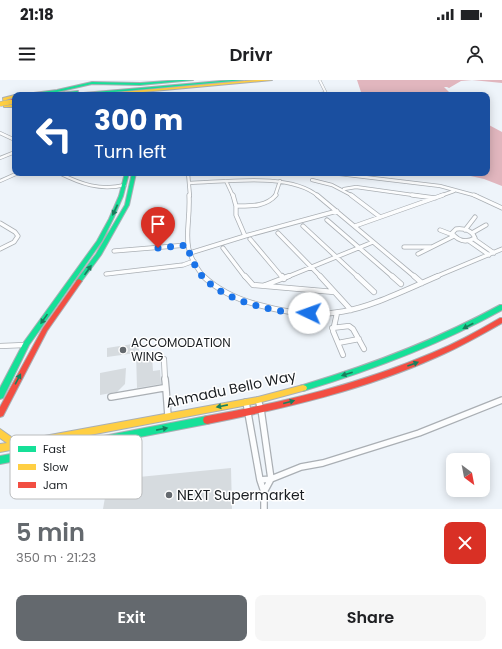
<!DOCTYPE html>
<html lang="en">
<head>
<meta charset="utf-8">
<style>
	:root { --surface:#fff; --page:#f6f6f6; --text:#202124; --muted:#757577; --accent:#64696e }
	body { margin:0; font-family:Poppins,sans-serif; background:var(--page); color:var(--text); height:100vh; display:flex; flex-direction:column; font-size:15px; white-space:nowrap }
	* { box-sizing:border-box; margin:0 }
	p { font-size:13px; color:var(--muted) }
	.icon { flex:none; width:22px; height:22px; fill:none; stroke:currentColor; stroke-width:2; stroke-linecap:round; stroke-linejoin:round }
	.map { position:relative; height:429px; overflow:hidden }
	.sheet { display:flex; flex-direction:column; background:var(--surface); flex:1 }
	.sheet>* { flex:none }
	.top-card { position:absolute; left:12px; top:12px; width:478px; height:84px; border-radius:8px; box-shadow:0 2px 10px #0003; background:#1a4fa0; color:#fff; overflow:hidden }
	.needle { width:26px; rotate:148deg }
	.controls { position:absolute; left:446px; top:373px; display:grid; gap:8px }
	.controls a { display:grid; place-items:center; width:44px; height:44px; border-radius:8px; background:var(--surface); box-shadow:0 2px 10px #0003; font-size:20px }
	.pin { position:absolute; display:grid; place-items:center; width:34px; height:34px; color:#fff; margin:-41px -17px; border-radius:50% 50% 50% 0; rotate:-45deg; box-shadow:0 0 4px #0007 }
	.pin .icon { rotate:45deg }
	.me { position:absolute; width:44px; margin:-22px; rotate:273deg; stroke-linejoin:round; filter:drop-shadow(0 0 3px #0008) }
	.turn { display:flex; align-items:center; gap:14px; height:84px; padding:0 16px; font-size:18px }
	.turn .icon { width:52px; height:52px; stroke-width:2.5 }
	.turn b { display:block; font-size:28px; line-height:34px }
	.round { display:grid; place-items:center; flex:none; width:42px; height:42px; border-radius:8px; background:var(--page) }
	.head { display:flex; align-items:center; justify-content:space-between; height:68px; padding:0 16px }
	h1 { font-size:24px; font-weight:600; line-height:30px; color:var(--accent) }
	.primary-button { display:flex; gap:8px; margin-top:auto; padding:8px 16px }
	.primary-button a { flex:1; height:46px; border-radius:8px; background:var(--accent); color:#fff; font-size:16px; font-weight:600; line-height:46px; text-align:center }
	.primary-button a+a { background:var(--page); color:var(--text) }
	.status { display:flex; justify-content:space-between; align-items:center; height:28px; padding:0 20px; background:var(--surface); direction:ltr }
	.status svg { height:11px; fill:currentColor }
	header { display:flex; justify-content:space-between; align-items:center; height:52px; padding:0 16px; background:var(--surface); font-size:18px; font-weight:600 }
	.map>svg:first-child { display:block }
	.water { fill:#e1b6be }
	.building { fill:#d6dbdf }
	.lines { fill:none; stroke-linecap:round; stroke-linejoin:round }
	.street-far4-casing { stroke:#aaafb4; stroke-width:3 }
	.street-far3-casing { stroke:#aaafb4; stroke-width:4 }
	.street-far2-casing { stroke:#aaafb4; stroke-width:5 }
	.street-far1-casing { stroke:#aaafb4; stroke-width:6 }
	.street-casing { stroke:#aaafb4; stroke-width:8 }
	.fast-casing { stroke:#aaafb4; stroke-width:2 }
	.slow-casing { stroke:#aaafb4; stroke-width:2 }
	.jam-casing { stroke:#aaafb4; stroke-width:2 }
	.street-far4 { stroke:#fcfdfe; stroke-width:2 }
	.street-far3 { stroke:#fcfdfe; stroke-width:2.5 }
	.street-far2 { stroke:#fcfdfe; stroke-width:3.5 }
	.street-far1 { stroke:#fcfdfe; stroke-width:4.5 }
	.street { stroke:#fcfdfe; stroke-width:5.5 }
	.fast { fill:#16e098; fill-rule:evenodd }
	.slow { fill:#ffcf43; fill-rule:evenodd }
	.jam { fill:#f24e42; fill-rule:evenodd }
	.slow-bridge-casing { stroke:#aaafb4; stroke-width:5.5; stroke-linecap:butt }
	.slow-bridge { stroke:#ffcf43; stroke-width:4.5 }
	.oneway { fill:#187f5d }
	.route { stroke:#1a73e8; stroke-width:7; stroke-dasharray:0 12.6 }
	.poi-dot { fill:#64696e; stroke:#fff; stroke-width:1.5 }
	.labels { text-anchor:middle; stroke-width:3; stroke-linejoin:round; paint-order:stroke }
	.poi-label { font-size:12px; fill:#1a1e22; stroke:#fff; text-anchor:start }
	.near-street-label { font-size:14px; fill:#1a1e22; stroke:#fff }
	.near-poi-label { font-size:14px; fill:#1a1e22; stroke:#fff; text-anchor:start }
	.key { fill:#fff; stroke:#babcbd; stroke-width:1 }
	.key-label { font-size:11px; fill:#1a1e22 }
</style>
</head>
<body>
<div class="status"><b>21:18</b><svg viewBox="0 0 49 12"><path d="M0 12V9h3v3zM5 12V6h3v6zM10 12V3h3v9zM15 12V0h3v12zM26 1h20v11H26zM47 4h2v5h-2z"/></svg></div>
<header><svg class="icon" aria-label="menu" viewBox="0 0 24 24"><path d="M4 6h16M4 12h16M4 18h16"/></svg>Drivr<svg class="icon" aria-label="person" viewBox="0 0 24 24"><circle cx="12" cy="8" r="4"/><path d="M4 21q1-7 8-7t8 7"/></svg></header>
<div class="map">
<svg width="502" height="429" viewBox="0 0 502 429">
	<rect width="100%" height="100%" fill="#eef4fa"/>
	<!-- water -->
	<path class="water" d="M357,0h145v3l-30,-3 -11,1 -12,7 -2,-1h-3l8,8h-90z
		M487,44l15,8v54l-18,-7 -27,-6h30z"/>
	<!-- building -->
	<path class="building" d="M139,263v15l13,-2 1,15 7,-1 1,14 -24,4 -1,-35 -29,4v-9z
		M126,288l-1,16 -8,8 -17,3v-22z
		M231,388l1,41h-129l5,-29z"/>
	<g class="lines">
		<defs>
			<path id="street-far4" d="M320,1l7,14
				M305,15l21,-2"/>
			<path id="street-far3" d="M0,53l15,7
				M0,78l15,-6
				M59,93c22,11 41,18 66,12
				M188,93l2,23
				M331,93l109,13 37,10
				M312,100l20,5 21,11
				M0,101l18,-8
				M226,101l7,15
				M189,103c36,-1 101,-11 129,13
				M344,109l12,-2 64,9
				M275,116l5,-15
				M440,116l14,-5"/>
			<path id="street-far2" d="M189,115c2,35 -11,51 15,82
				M233,115l3,11v9l9,21
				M317,115l98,82
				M351,115l29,22
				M412,115l23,3
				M474,115l28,13
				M236,126c14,0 30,1 40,-11
				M327,140l66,57
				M0,143l15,9 3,4 -4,6 -14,7
				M303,146l55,51
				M355,146l88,-31
				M456,149c7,-1 16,1 19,9 -9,5 -17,3 -23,-5z
				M440,150l13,5
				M465,150l10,-13
				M278,153l43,44
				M472,153l14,-8
				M250,159l32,38
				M474,159l20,14
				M469,161l20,14
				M404,167h27
				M223,168l22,29
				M114,171l73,-6
				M190,173l55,-17 92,-25
				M418,174l36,-18
				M106,194l77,-9 11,-4
				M287,197l86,-35
				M435,197l67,-28"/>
			<path id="street-far1" d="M203,196c16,15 36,24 56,29 77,22 111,0 179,-29
				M245,196l8,9 81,7
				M282,196l2,3
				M320,196l31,34
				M357,196l17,16
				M392,196l9,8
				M414,196l8,7
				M263,206l26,-10
				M337,233l-4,18 10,24
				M332,248l17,-2 4,3 11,20
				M338,263l21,-4
				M0,266l25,-1
				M164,279l1,21"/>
			<path id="street" d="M165,299l1,10
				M111,317l52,-9 3,1 2,27
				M258,320l3,9 10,70 -7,13
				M246,322l14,78 4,12v17
				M260,400l11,-1 30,-12 22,-4 96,-30 83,-33"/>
			<path id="fast" d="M181,0h12l-53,5 -48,-1 -35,8 -29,3h-10l39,-5 35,-8 48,1z
				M232,0h11l-161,15h-12l2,-1z
				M78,11l-1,2 -31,2 2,-1z
				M125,93h4l-6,23 -10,23 -11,22 -73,104 -26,53 -3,1v-11l24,-46 73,-101 12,-22 10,-23z
				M132,93h4l-7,32 -28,50 -20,27h-4l-1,-1 20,-27 29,-49z
				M500,225h2v5c-63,35 -130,60 -199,81l-3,-1 -1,-2 1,-2 3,-1c70,-21 133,-45 197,-80z
				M207,336l3,1 1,3 -1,3 -3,1 -207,40v-8z"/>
			<path id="slow" d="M257,0h15l-162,15h-13l2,-1z
				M15,15v2l-9,3v5h6v2h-8l-1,-9z
				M303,305l3,1 1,2 -1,2 -48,13 -258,49v-8l7,-1 -7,-5v-9l17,12 241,-44z"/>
			<path id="jam" d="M15,18v2l-4,1 -2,-1z
				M79,199l3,2 -35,50 -44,85 -3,1v-10l43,-79 34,-48z
				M500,238h2v5c-21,12 -42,24 -65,34 -73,33 -151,51 -230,67l-3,-1 -1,-3 1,-3 3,-1c77,-14 153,-32 225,-63 24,-10 46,-22 68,-35z"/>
		</defs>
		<!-- street-far4 casing -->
		<use href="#street-far4" class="street-far4-casing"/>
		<!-- street-far3 casing -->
		<use href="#street-far3" class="street-far3-casing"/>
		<!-- street-far2 casing -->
		<use href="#street-far2" class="street-far2-casing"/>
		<!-- street-far1 casing -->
		<use href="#street-far1" class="street-far1-casing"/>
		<!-- street casing -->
		<use href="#street" class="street-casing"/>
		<!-- fast casing -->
		<use href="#fast" class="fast-casing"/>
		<!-- slow casing -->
		<use href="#slow" class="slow-casing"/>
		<!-- jam casing -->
		<use href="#jam" class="jam-casing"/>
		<!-- street-far4 -->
		<use href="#street-far4" class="street-far4"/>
		<!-- street-far3 -->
		<use href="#street-far3" class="street-far3"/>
		<!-- street-far2 -->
		<use href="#street-far2" class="street-far2"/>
		<!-- street-far1 -->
		<use href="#street-far1" class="street-far1"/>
		<!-- street -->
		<use href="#street" class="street"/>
		<!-- fast -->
		<use href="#fast" class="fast"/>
		<!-- slow -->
		<use href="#slow" class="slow"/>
		<!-- jam -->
		<use href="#jam" class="jam"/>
		<defs>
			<path id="slow-bridge" d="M0,24l11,-2"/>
		</defs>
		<!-- slow-bridge casing -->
		<use href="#slow-bridge" class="slow-bridge-casing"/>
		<!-- slow-bridge -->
		<use href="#slow-bridge" class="slow-bridge"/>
	</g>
	<!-- one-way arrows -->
	<defs><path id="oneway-solid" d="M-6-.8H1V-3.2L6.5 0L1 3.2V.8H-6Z"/></defs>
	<g class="oneway">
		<use href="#oneway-solid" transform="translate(115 130) rotate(115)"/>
		<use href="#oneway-solid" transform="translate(88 190) rotate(-55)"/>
		<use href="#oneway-solid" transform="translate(44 239) rotate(125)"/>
		<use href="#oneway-solid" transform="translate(468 246) rotate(153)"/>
		<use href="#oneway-solid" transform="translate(413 284) rotate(-20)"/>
		<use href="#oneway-solid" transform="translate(347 294) rotate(162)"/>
		<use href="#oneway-solid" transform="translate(18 299) rotate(-62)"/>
		<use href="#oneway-solid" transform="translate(289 322) rotate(-15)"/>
		<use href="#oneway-solid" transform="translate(222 326) rotate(169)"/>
		<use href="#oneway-solid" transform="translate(162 349) rotate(-11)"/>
	</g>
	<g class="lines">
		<!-- route -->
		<path class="route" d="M158,168l29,-3c3,12 11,29 21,37 22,20 71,32 101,31"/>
	</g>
	<!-- markers -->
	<g class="poi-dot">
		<circle cx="123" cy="270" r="4"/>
		<circle cx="169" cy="415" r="4"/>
	</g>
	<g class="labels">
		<!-- poi labels -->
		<g class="poi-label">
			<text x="131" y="267">ACCOMODATION<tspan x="131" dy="14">WING</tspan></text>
		</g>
		<!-- near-street labels -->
		<g class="near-street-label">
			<text transform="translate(231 309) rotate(-12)" y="5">Ahmadu Bello Way</text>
		</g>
		<!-- near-poi labels -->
		<g class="near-poi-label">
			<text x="177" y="420">NEXT Supermarket</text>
		</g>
	</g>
	<!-- legend -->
	<rect x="10" y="355" width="132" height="64" rx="6" class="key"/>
	<rect x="18" y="366" width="18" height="6" fill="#16e098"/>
	<rect x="18" y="384" width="18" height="6" fill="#ffcf43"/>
	<rect x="18" y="402" width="18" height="6" fill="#f24e42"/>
	<g class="key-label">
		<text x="43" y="373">Fast</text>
		<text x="43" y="391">Slow</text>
		<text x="43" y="409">Jam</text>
	</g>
</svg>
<div class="controls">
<a><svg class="needle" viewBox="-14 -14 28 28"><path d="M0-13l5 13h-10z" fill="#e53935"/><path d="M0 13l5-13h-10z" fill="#757577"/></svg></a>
</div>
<div class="pin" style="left:158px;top:168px;background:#d93025"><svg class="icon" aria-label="arrive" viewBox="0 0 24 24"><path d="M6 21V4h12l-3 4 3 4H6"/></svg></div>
<svg class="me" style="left:309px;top:233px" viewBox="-20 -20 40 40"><circle r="19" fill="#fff"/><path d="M0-13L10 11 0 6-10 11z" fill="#1a73e8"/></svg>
<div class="top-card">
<div class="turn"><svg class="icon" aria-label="left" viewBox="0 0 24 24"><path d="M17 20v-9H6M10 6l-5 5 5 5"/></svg><div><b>300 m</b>Turn left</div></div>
</div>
</div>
<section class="sheet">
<div class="head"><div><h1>5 min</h1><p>350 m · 21:23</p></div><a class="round" style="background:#d93025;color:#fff"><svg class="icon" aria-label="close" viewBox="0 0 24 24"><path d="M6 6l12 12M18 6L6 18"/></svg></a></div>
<div class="primary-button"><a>Exit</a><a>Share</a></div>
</section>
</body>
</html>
